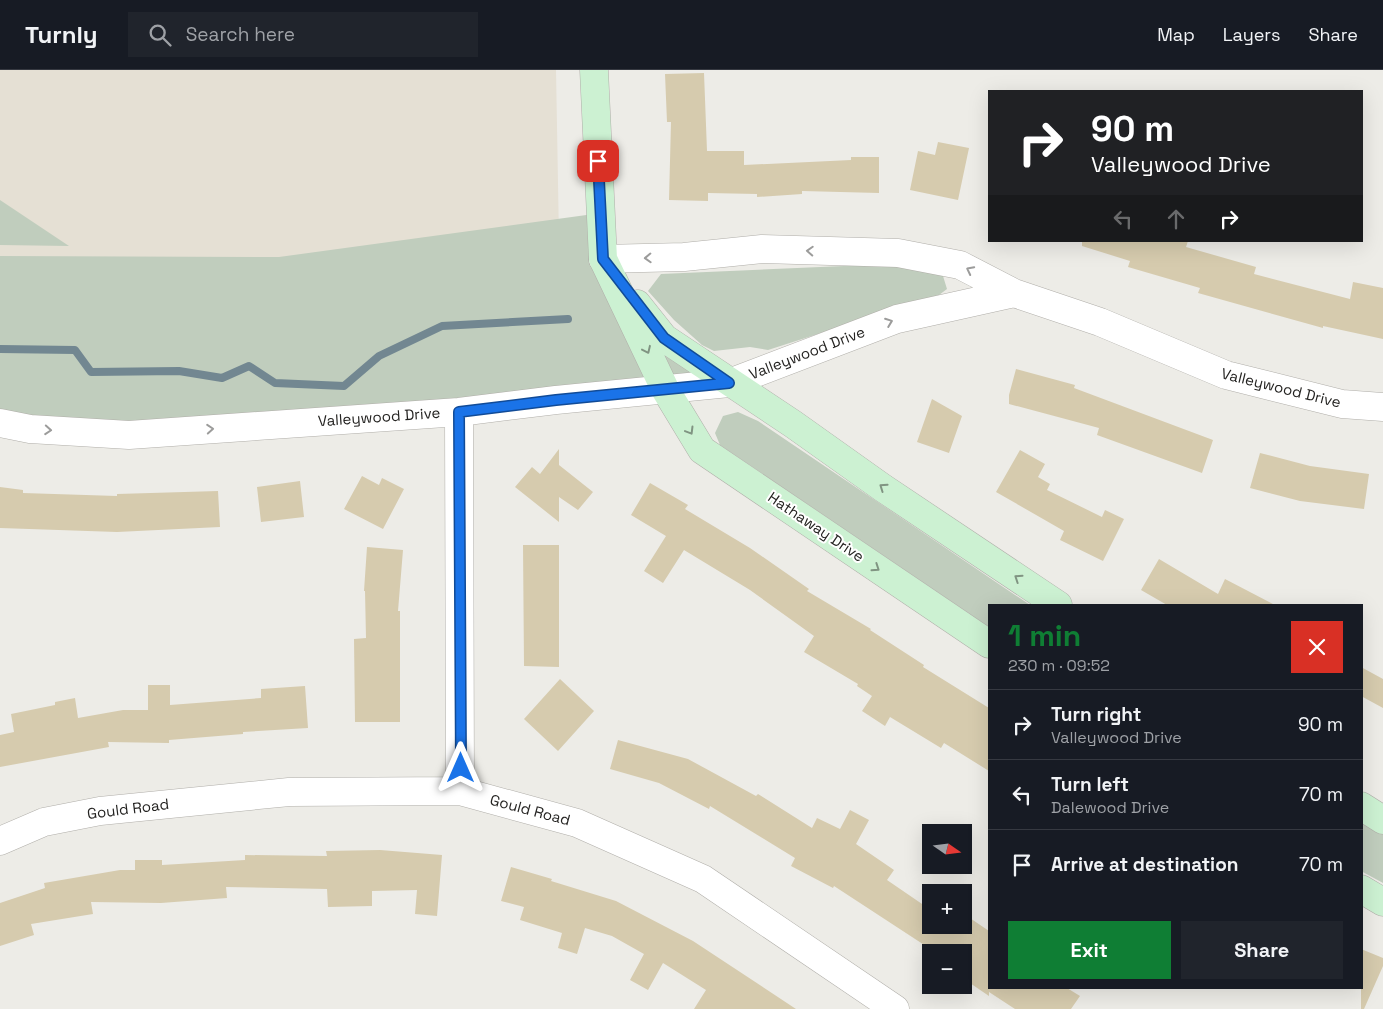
<!DOCTYPE html>
<html lang="en">
<head>
<meta charset="utf-8">
<style>
	:root { --surface:#171b24; --page:#20242c; --text:#f1f3f6; --muted:#9ea1a6; --line:#363941; --accent:#0f7e34 }
	body { margin:0; font-family:"Space Grotesk",sans-serif; background:var(--page); color:var(--text); height:100vh; display:flex; flex-direction:column; font-size:19px; white-space:nowrap }
	* { box-sizing:border-box; margin:0 }
	p { font-size:16px; color:var(--muted) }
	.icon { flex:none; width:28px; height:28px; fill:none; stroke:currentColor; stroke-width:2; stroke-linecap:round; stroke-linejoin:round }
	.map { position:relative; flex:1; overflow:hidden }
	.side { position:absolute; left:988px; top:534px; width:375px; height:385px; display:flex; flex-direction:column; background:var(--surface); border-radius:0px; box-shadow:0 5px 20px #0002 }
	.side>* { flex:none }
	.hud { position:absolute; left:988px; top:20px; width:375px; height:152px; border-radius:0px; box-shadow:0 5px 20px #0002; background:#202124; color:#fff; overflow:hidden }
	.needle { width:32px; rotate:104deg }
	.fabs { position:absolute; left:922px; top:754px; display:grid; gap:10px }
	.fabs a { display:grid; place-items:center; width:50px; height:50px; border-radius:0px; background:var(--surface); box-shadow:0 5px 20px #0002; font-size:25px }
	.pin { position:absolute; display:grid; place-items:center; width:42px; height:42px; color:#fff; margin:-21px; border-radius:10px; box-shadow:0 2px 8px #0006 }
	.me { position:absolute; width:55px; margin:-28px; rotate:0deg; stroke-linejoin:round; filter:drop-shadow(0 0 4px #0008) }
	.turn { display:flex; align-items:center; gap:18px; height:105px; padding:0 20px; font-size:22px }
	.turn .icon { width:65px; height:65px; stroke-width:2.5 }
	.turn b { display:block; font-size:35px; line-height:42px }
	.lanes { display:flex; align-items:center; height:48px; padding:0 20px; background:#0003; justify-content:center; gap:25px; direction:ltr }
	.lanes .off { opacity:.35 }
	.round { display:grid; place-items:center; flex:none; width:52px; height:52px; border-radius:0px; background:var(--page) }
	.head { display:flex; align-items:center; justify-content:space-between; height:85px; padding:0 20px }
	h1 { font-size:30px; font-weight:800; line-height:38px; color:var(--accent) }
	.primary-button { display:flex; gap:10px; margin-top:auto; padding:10px 20px }
	.primary-button a { flex:1; height:58px; border-radius:0px; background:var(--accent); color:#fff; font-size:20px; font-weight:800; line-height:58px; text-align:center }
	.primary-button a+a { background:var(--page); color:var(--text) }
	ul { padding:0; list-style:none }
	li { display:flex; align-items:center; gap:15px; height:70px; padding:0 20px; border-top:1px solid var(--line) }
	li div { flex:1 }
	li b { display:block; font-size:19px }
	li em { font-style:normal }
	header { display:flex; align-items:center; gap:30px; box-sizing:border-box; height:70px; padding:0 25px; background:var(--surface); border-bottom:1px solid var(--line) }
	header strong { font-size:24px }
	nav { display:flex; gap:28px; margin-inline-start:auto; font-size:18px }
	.search { width:350px; height:45px; background:var(--page); display:flex; align-items:center; gap:12px; box-sizing:border-box; padding:0 18px; border-radius:0px; color:var(--muted); font-size:19px }
	.map>svg:first-child { display:block }
	.built { fill:#e5e0d4 }
	.green { fill:#c0cdbd }
	.lines { fill:none; stroke-linecap:round; stroke-linejoin:round }
	.stream { stroke:#728791; stroke-width:8 }
	.building { fill:#d6cbae }
	.street-casing { stroke:#b0aea9; stroke-width:29 }
	.secondary-casing { stroke:#b0aea9; stroke-width:29 }
	.street { stroke:#fff; stroke-width:28 }
	.secondary { stroke:#ccf1d2; stroke-width:28 }
	.oneway { stroke:#9c9c9b }
	.oneway2 { stroke:#809482 }
	.route-casing { stroke:#114b97; stroke-width:12 }
	.route { stroke:#1a73e8; stroke-width:9 }
	.labels { text-anchor:middle; stroke-width:4; stroke-linejoin:round; paint-order:stroke }
	.street-label { font-size:15px; fill:#242321; stroke:#fff }
</style>
</head>
<body>
<header>
<strong>Turnly</strong>
<div class="search"><svg class="icon" aria-label="search" viewBox="0 0 24 24"><circle cx="10" cy="10" r="6"/><path d="M15 15l6 6"/></svg>Search here</div>
<nav><a>Map</a><a>Layers</a><a>Share</a></nav>
</header>
<div class="map">
<svg width="1383" height="939" viewBox="0 0 1383 939">
	<rect width="100%" height="100%" fill="#edece7"/>
	<!-- built -->
	<path class="built" d="M0,0h556l3,170 -559,76z"/>
	<!-- green -->
	<path class="green" d="M0,130l69,46 -69,-1z
		M601,143l2,46 61,79 65,45 -600,52 -129,-12v-167l279,1z
		M867,195l58,3 18,8 4,13 -8,6 -171,55 -18,-3 -36,4 -12,-6 -28,-25 -26,-29 13,-17z
		M738,342l20,9 272,184h-41v22l-269,-182 -5,-12 8,-17z
		M1361,752l22,12v49l-22,-12z"/>
	<g class="lines">
		<!-- stream -->
		<path class="stream" d="M0,279l75,1 16,22 88,-1 43,7 27,-12 26,17 69,3 35,-30 63,-30 126,-7"/>
	</g>
	<!-- building -->
	<path class="building" d="M704,3l3,78h37v14l107,-5v-3h28v36l-77,-2v3l-45,3v-3l-49,-1v8l-39,-1 2,-78h-4l-2,-48z
		M938,72l31,6 -11,52 -48,-10 8,-39 17,4z
		M1082,171h106l-2,6 70,20 -2,7 96,25 3,-17 30,6v51l-60,-13v2l-125,-35 2,-5 -72,-21 2,-6 -48,-15z
		M1016,299l59,16 -1,3 139,52 -11,33 -105,-38 2,-7 -90,-24v-9z
		M932,329l30,17 -13,37 -32,-11z
		M559,379v16l34,27 -15,18 -19,-13v25l-44,-35 17,-20 8,7z
		M1020,380l25,14 -7,13 12,7 -3,6 55,27 3,-7 19,9 -21,42 -43,-21 4,-9 -68,-39z
		M1260,383l50,13 59,8 -5,35 -64,-8 -50,-13z
		M362,406l17,9 3,-7 22,11 -21,40 -39,-20z
		M300,411l4,36 -43,5 -4,-35z
		M650,413l38,22 -3,4 65,39 59,41 -2,2 64,38 -1,1 54,35 -1,2 66,41v63l-45,-28 -3,5 -51,-31 -5,9 -23,-15 10,-15 -15,-10 1,-2 -54,-32 10,-16 -64,-46 -66,-40 -21,33 -19,-12 22,-35 -35,-21z
		M0,417l23,3v3l94,3v-2l101,-3 2,36 -103,5 -117,-4z
		M523,475h36v122l-35,-1z
		M367,477l36,3 -5,61h2v111h-45l-1,-83 12,-1 -1,-47h-1z
		M1159,489l59,35 7,-15 50,26h-108l-26,-15z
		M1361,597l22,12v29l-22,-12z
		M560,609l34,32 -36,40 -34,-32z
		M148,615h22v20l91,-7v-9l44,-3 3,42 -65,4v2l-74,6v3l-61,-1 1,5 -109,20v-32l14,-3 -3,-18 44,-9v-3l20,-4 3,20 45,-8h25z
		M618,670l70,19 68,37 2,-2 54,34 5,-10 23,11 10,-19 19,10 -13,24 38,26 -7,10 38,26 6,-10v29h33v-11l25,17v57h78l13,8 -9,13h-56l-26,-17v4l-25,-17v-27h-29l-101,-66 -1,2 -42,-22 4,-8 -85,-52 -1,3 -50,-26 -49,-14z
		M380,780l62,5 -5,61 -22,-2 2,-24 -45,1v15l-44,1 -1,-18 -101,-2 1,11 -66,5 -70,-1 2,12 -62,10 3,11 -34,11v-43l45,-15 -1,-5 76,-13h15v-10h27v5l83,-5v-5l82,1 -1,-5z
		M511,797l41,12 -1,2 65,20 77,40 103,68h-102l12,-19 -43,-27 -15,27 -18,-10 14,-26 -32,-18 -27,-8 -8,26 -19,-6 4,-15 -42,-13 4,-13 -23,-6z
		M1361,879l22,9v8l-19,43h-3z"/>
	<g class="lines">
		<defs>
			<path id="street" d="M603,189l81,-2 78,-8 136,4 62,12 54,28 86,29 126,53 116,29 41,3
				M459,342l1,379
				M0,353l30,6 99,6 330,-23 97,-12 173,-17 168,-64 117,-26
				M0,771l44,-19 56,-11 189,-19 171,-1 117,32 126,56 192,130"/>
			<path id="secondary" d="M594,0l9,189 62,130 37,61 287,194
				M637,234l27,34 129,86 90,64 175,117
				M1361,736l22,14
				M1361,819l22,13"/>
		</defs>
		<!-- street casing -->
		<use href="#street" class="street-casing"/>
		<!-- secondary casing -->
		<use href="#secondary" class="secondary-casing"/>
		<!-- street -->
		<use href="#street" class="street"/>
		<!-- secondary -->
		<use href="#secondary" class="secondary"/>
	</g>
	<!-- one-way arrows -->
	<defs><path id="oneway-chevron" d="M-2-3.5L2.5 0L-2 3.5" fill="none" stroke-width="1.6" stroke-linecap="round" stroke-linejoin="round" transform="scale(1.25)"/></defs>
	<g class="oneway">
		<use href="#oneway-chevron" transform="translate(810 181) rotate(-177)"/>
		<use href="#oneway-chevron" transform="translate(648 188) rotate(178)"/>
		<use href="#oneway-chevron" transform="translate(970 200) rotate(-153)"/>
		<use href="#oneway-chevron" transform="translate(889 252) rotate(-21)"/>
		<use href="#oneway-chevron" transform="translate(210 359) rotate(-4)"/>
		<use href="#oneway-chevron" transform="translate(48 360) rotate(4)"/>
	</g>
	<g class="oneway2">
		<use href="#oneway-chevron" transform="translate(647 280) rotate(65)"/>
		<use href="#oneway-chevron" transform="translate(690 361) rotate(59)"/>
		<use href="#oneway-chevron" transform="translate(883 417) rotate(-145)"/>
		<use href="#oneway-chevron" transform="translate(876 498) rotate(34)"/>
		<use href="#oneway-chevron" transform="translate(1018 508) rotate(-146)"/>
	</g>
	<g class="lines">
		<defs>
			<path id="route" d="M461,698l-2,-356 97,-12 173,-17 -65,-45 -61,-79 -5,-98"/>
		</defs>
		<!-- route casing -->
		<use href="#route" class="route-casing"/>
		<!-- route -->
		<use href="#route" class="route"/>
	</g>
	<g class="labels">
		<!-- street labels -->
		<g class="street-label">
			<text transform="translate(807 283) rotate(-21)" y="5">Valleywood Drive</text>
			<text transform="translate(1281 318) rotate(14)" y="5">Valleywood Drive</text>
			<text transform="translate(379 347) rotate(-4)" y="5">Valleywood Drive</text>
			<text transform="translate(816 457) rotate(34)" y="5">Hathaway Drive</text>
			<text transform="translate(128 739) rotate(-7)" y="5">Gould Road</text>
			<text transform="translate(530 740) rotate(15)" y="5">Gould Road</text>
		</g>
	</g>
</svg>
<div class="fabs">
<a><svg class="needle" viewBox="-14 -14 28 28"><path d="M0-13l5 13h-10z" fill="#e53935"/><path d="M0 13l5-13h-10z" fill="#9ea1a6"/></svg></a>
<a>+</a>
<a>−</a>
</div>
<div class="pin" style="left:598px;top:91px;background:#d93025"><svg class="icon" aria-label="arrive" viewBox="0 0 24 24"><path d="M6 21V4h12l-3 4 3 4H6"/></svg></div>
<svg class="me" style="left:461px;top:698px" viewBox="-20 -20 40 40"><path d="M0-17L14 15 0 8-14 15z" fill="#1a73e8" stroke="#fff" stroke-width="4"/></svg>
<div class="hud">
<div class="turn"><svg class="icon" aria-label="right" viewBox="0 0 24 24"><path d="M7 20v-9h11M14 6l5 5-5 5"/></svg><div><b>90 m</b>Valleywood Drive</div></div>
<div class="lanes"><svg class="icon off" aria-label="left" viewBox="0 0 24 24"><path d="M17 20v-9H6M10 6l-5 5 5 5"/></svg><svg class="icon off" aria-label="ahead" viewBox="0 0 24 24"><path d="M12 20V5M6 11l6-6 6 6"/></svg><svg class="icon" aria-label="right" viewBox="0 0 24 24"><path d="M7 20v-9h11M14 6l5 5-5 5"/></svg></div>
</div>
<section class="side">
<div class="head"><div><h1>1 min</h1><p>230 m · 09:52</p></div><a class="round" style="background:#d93025;color:#fff"><svg class="icon" aria-label="close" viewBox="0 0 24 24"><path d="M6 6l12 12M18 6L6 18"/></svg></a></div>
<ul>
<li><svg class="icon" aria-label="right" viewBox="0 0 24 24"><path d="M7 20v-9h11M14 6l5 5-5 5"/></svg><div><b>Turn right</b><p>Valleywood Drive</p></div><em>90 m</em></li>
<li><svg class="icon" aria-label="left" viewBox="0 0 24 24"><path d="M17 20v-9H6M10 6l-5 5 5 5"/></svg><div><b>Turn left</b><p>Dalewood Drive</p></div><em>70 m</em></li>
<li><svg class="icon" aria-label="arrive" viewBox="0 0 24 24"><path d="M6 21V4h12l-3 4 3 4H6"/></svg><div><b>Arrive at destination</b></div><em>70 m</em></li>
</ul>
<div class="primary-button"><a>Exit</a><a>Share</a></div>
</section>
</div>
</body>
</html>
